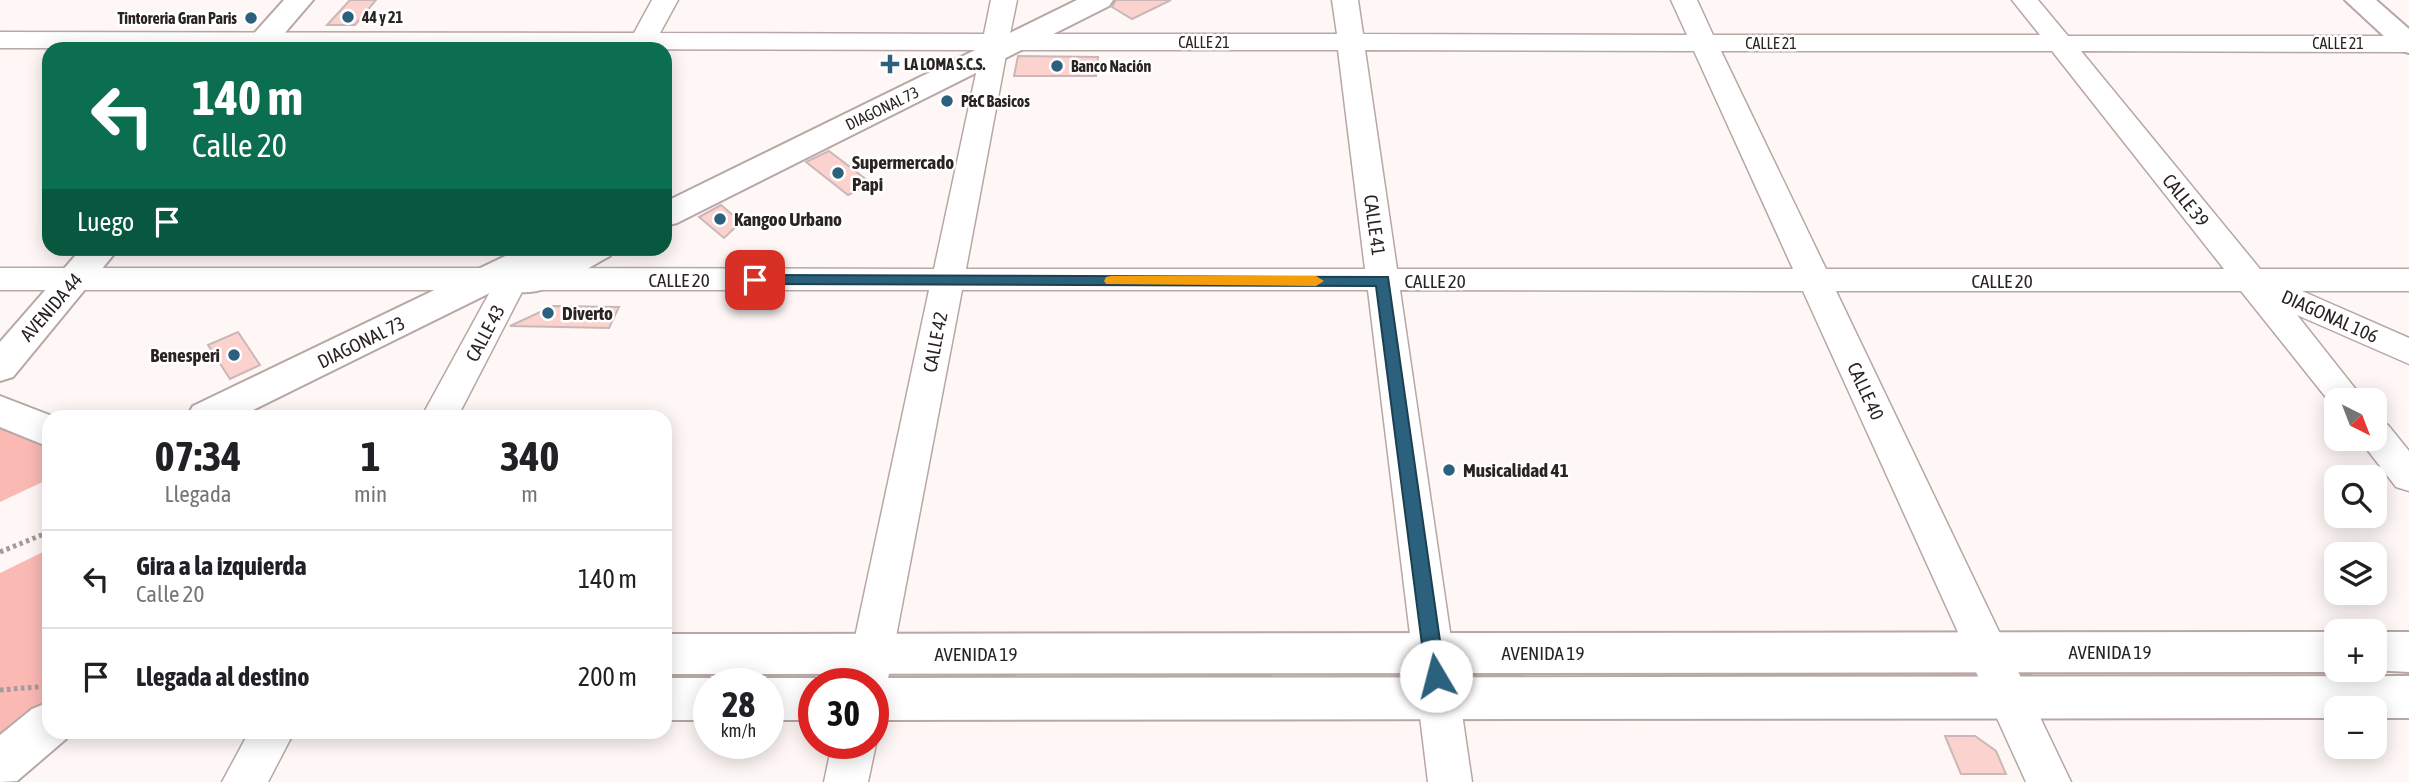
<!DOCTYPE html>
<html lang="es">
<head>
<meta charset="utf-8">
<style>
	:root { --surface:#fff; --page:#f6f6f6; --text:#202124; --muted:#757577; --line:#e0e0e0 }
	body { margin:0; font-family:"Asap Condensed",sans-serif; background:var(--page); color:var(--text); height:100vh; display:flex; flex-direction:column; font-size:26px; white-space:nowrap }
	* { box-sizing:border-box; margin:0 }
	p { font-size:23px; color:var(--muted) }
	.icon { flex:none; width:38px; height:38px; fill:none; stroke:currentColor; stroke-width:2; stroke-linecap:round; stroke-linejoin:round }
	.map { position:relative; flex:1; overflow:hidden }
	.drawer { position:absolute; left:42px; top:410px; width:630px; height:329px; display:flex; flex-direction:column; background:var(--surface); border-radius:21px; box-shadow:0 4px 18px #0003 }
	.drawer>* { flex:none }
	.hud { position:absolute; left:42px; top:42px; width:630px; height:214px; border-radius:21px; box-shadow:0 4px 18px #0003; background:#0b6e4f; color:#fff; overflow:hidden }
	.needle { width:46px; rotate:138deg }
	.fabs { position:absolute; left:2324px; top:388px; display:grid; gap:14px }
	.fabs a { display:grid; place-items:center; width:63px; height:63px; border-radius:14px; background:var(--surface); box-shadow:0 4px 18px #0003; font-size:35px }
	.speed { position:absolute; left:693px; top:668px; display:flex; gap:14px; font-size:35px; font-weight:700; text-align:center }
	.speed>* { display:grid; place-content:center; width:91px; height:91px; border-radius:50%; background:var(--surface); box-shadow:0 4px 18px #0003; line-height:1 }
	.speed small { font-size:18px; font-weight:400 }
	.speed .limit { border:10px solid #d22; background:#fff; color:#111 }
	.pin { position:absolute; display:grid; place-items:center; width:60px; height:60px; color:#fff; margin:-30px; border-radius:14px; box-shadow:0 4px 10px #0006 }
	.me { position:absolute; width:77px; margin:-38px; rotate:352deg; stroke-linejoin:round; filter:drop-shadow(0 0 5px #0008) }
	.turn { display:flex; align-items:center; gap:24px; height:147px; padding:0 35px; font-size:32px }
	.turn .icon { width:91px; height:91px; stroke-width:2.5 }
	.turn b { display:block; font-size:49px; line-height:60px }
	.then { display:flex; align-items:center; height:66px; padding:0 35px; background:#0003; gap:14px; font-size:26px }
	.eta { display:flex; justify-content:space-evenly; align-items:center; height:119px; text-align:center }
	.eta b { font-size:42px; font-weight:700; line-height:49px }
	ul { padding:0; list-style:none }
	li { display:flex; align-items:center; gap:21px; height:98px; padding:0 35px; border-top:2px solid var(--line) }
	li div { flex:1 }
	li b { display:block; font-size:26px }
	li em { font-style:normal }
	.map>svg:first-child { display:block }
	.green { fill:#fbb9b4 }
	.building { fill:#fcd2ce; stroke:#c9b8b7; stroke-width:2 }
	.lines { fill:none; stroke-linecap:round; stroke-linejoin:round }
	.minor-casing { stroke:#b7a7a5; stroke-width:3 }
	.major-casing { stroke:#b7a7a5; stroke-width:4 }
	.path { stroke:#a19b9a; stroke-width:5; stroke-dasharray:3.5 3.5; stroke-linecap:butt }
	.minor { fill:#fff; fill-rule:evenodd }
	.major { fill:#fff; fill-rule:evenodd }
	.route { fill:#2b617c; stroke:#1c3f51; stroke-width:2 }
	.slow { fill:#f59e0b }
	.poi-dot { fill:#2b617c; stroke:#fff; stroke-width:2.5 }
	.labels { text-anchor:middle; stroke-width:5; stroke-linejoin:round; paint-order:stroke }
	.far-poi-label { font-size:16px; font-weight:bold; fill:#292322; stroke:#fff; text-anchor:start }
	.far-street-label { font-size:16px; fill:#292322; stroke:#fff }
	.poi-label { font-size:19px; font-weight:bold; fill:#292322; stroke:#fff; text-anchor:start }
	.street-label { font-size:19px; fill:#292322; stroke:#fff }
</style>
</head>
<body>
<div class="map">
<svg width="2409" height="782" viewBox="0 0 2409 782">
	<rect width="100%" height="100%" fill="#fef7f6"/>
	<!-- green -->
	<path class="green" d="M0,428l49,19v32l-49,23z
		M49,549v158l-49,42v-176z"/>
	<!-- building -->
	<path class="building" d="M350,0h26l-21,25h-28z
		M1116,0h55l-39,19 -20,-12z
		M1018,56l80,1 -2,19h-82z
		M829,151l42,32 -23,12 -42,-33z
		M721,205l20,17 -17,16 -25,-21z
		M553,306l66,1 -10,21 -99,-2z
		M238,332l22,33 -30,14 -22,-34z
		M1945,736h30l21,15 10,23h-45z"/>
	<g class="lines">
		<defs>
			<path id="minor" d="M652,0h26l-18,33 324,1 7,-34h26l-7,34h327l-5,-34h26l5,34 324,1 -16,-35h26l16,35h327l-28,-35h26l30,36h341v16l-328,-1 179,218h149v22h-107l107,47v26l-112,-49 68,86h-29v9l-95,-119h-405l235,491h-45l-223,-491 -403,-1 72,492h-44l-60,-492h-406l-75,394 -6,13 -8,3v-16h-28l84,-394h-406l-65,126h-36l69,-126h-491v-22h503l8,-13 11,-4 11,4 5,7 -3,6 399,1 47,-219 -981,-2v-16l634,1zM1007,50h331l27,219h-399zM1365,50l329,1 99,218h-396zM1721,51h331l172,218h-398z
				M2375,421l13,4 21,26v40l-13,-4 -37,-48h16z
				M249,732h45l-26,50h-46z
				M873,738l3,6 -8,38h-44l8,-38h41z"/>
			<path id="major" d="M284,0h29l-42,49h-31z
				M1077,0h36l-4,6 -432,217 -12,3v-24z
				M2345,0h31l33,29v24l-10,-3z
				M82,248h37l-106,129 -13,4v-39z
				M522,248h93l-5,8c-25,13 -67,43 -95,35l-5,-8 -269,133h-54l6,-10z
				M0,396l52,20h-3v31l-49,-20z
				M2336,632v38h4l-4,2 -1671,2v-40z
				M2375,632h34v40l-38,-2h4z
				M2409,676v42h-34v-9h-39v9l-1463,2v-36h-17l17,-6z
				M665,678h44l17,6h-17v36h-44z
				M768,678h46l17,6h-17v36h-46v-36h-17z
				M49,702v30h20l-3,7 -49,42 -17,1v-47l32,-26z"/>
		</defs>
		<!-- minor casing -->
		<use href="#minor" class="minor-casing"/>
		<!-- major casing -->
		<use href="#major" class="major-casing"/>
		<!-- path -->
		<path class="path" d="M0,552l49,-20
			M0,690l49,-4"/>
		<!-- minor -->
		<use href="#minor" class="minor"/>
		<!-- major -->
		<use href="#major" class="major"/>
	</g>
	<!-- route -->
	<path class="route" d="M755,275l633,2 57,399 -2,5 -7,3 -7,-3 -3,-5 -50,-390 -626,-2 -2,-4 2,-3z"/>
	<!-- slow -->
	<path class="slow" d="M1111,276h205l8,5 -8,5 -210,-2 -2,-3 2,-4z"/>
	<!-- markers -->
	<g class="poi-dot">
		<circle cx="348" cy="17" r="7"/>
		<circle cx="251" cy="18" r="7"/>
		<path d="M886.5 53.5h7v7h7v7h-7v7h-7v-7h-7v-7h7z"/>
		<circle cx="1057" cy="66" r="7"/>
		<circle cx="947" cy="101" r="7"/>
		<circle cx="838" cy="173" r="7"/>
		<circle cx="720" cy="219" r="7"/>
		<circle cx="548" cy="313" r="7"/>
		<circle cx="234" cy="355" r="7"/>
		<circle cx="1449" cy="470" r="7"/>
	</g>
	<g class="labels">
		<!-- far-poi labels -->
		<g class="far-poi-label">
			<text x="362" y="23">44 y 21</text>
			<text x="237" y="24" text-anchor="end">Tintoreria Gran Paris</text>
			<text x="904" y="70">LA LOMA S.C.S.</text>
			<text x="1071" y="72">Banco Nación</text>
			<text x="961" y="107">P&amp;C Basicos</text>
		</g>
		<!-- far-street labels -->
		<g class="far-street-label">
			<text x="1204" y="48">CALLE 21</text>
			<text x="1771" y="49">CALLE 21</text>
			<text x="2338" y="49">CALLE 21</text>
			<text transform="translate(882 108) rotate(-26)" y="6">DIAGONAL 73</text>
		</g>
		<!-- poi labels -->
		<g class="poi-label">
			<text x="852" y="169">Supermercado<tspan x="852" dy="22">Papi</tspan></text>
			<text x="734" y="226">Kangoo Urbano</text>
			<text x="562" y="320">Diverto</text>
			<text x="220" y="362" text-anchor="end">Benesperi</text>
			<text x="1463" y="477">Musicalidad 41</text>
		</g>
		<!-- street labels -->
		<g class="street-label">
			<text transform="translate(2186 200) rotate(51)" y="7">CALLE 39</text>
			<text transform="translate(1375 225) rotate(82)" y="7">CALLE 41</text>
			<text x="679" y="287">CALLE 20</text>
			<text x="1435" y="288">CALLE 20</text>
			<text x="2002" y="288">CALLE 20</text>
			<text transform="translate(51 307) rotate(-49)" y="7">AVENIDA 44</text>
			<text transform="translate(2330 316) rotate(24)" y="7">DIAGONAL 106</text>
			<text transform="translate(485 333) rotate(-62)" y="7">CALLE 43</text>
			<text transform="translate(361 342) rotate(-26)" y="7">DIAGONAL 73</text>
			<text transform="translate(935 342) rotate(-79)" y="7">CALLE 42</text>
			<text transform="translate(1866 391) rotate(65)" y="7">CALLE 40</text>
			<text x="2110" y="659">AVENIDA 19</text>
			<text x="1543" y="660">AVENIDA 19</text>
			<text x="976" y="661">AVENIDA 19</text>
		</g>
	</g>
</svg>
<div class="fabs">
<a><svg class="needle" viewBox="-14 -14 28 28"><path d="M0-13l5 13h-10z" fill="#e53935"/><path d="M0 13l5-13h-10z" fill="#757577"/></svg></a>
<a><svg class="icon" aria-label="search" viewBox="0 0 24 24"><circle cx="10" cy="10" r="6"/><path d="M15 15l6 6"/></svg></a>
<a><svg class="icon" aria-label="layers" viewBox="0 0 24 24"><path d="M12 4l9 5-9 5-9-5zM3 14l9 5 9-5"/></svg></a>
<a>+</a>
<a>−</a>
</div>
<div class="speed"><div>28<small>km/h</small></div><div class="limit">30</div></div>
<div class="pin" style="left:755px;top:280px;background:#d93025"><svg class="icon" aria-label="arrive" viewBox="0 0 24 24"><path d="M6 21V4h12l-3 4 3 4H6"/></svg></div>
<svg class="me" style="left:1436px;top:676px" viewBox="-20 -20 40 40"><circle r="19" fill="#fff"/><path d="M0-13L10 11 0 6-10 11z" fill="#2b617c"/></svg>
<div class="hud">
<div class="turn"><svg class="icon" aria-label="left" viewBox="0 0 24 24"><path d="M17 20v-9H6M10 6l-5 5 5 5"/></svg><div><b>140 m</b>Calle 20</div></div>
<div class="then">Luego<svg class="icon" aria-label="arrive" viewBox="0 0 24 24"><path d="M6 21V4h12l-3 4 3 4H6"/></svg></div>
</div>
<section class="drawer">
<div class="eta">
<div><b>07:34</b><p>Llegada</p></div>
<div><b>1</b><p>min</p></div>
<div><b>340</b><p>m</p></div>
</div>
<ul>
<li><svg class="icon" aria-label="left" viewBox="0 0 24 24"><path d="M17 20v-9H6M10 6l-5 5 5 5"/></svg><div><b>Gira a la izquierda</b><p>Calle 20</p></div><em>140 m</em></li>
<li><svg class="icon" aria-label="arrive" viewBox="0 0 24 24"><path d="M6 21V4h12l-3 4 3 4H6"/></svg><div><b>Llegada al destino</b></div><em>200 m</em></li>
</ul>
</section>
</div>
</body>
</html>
